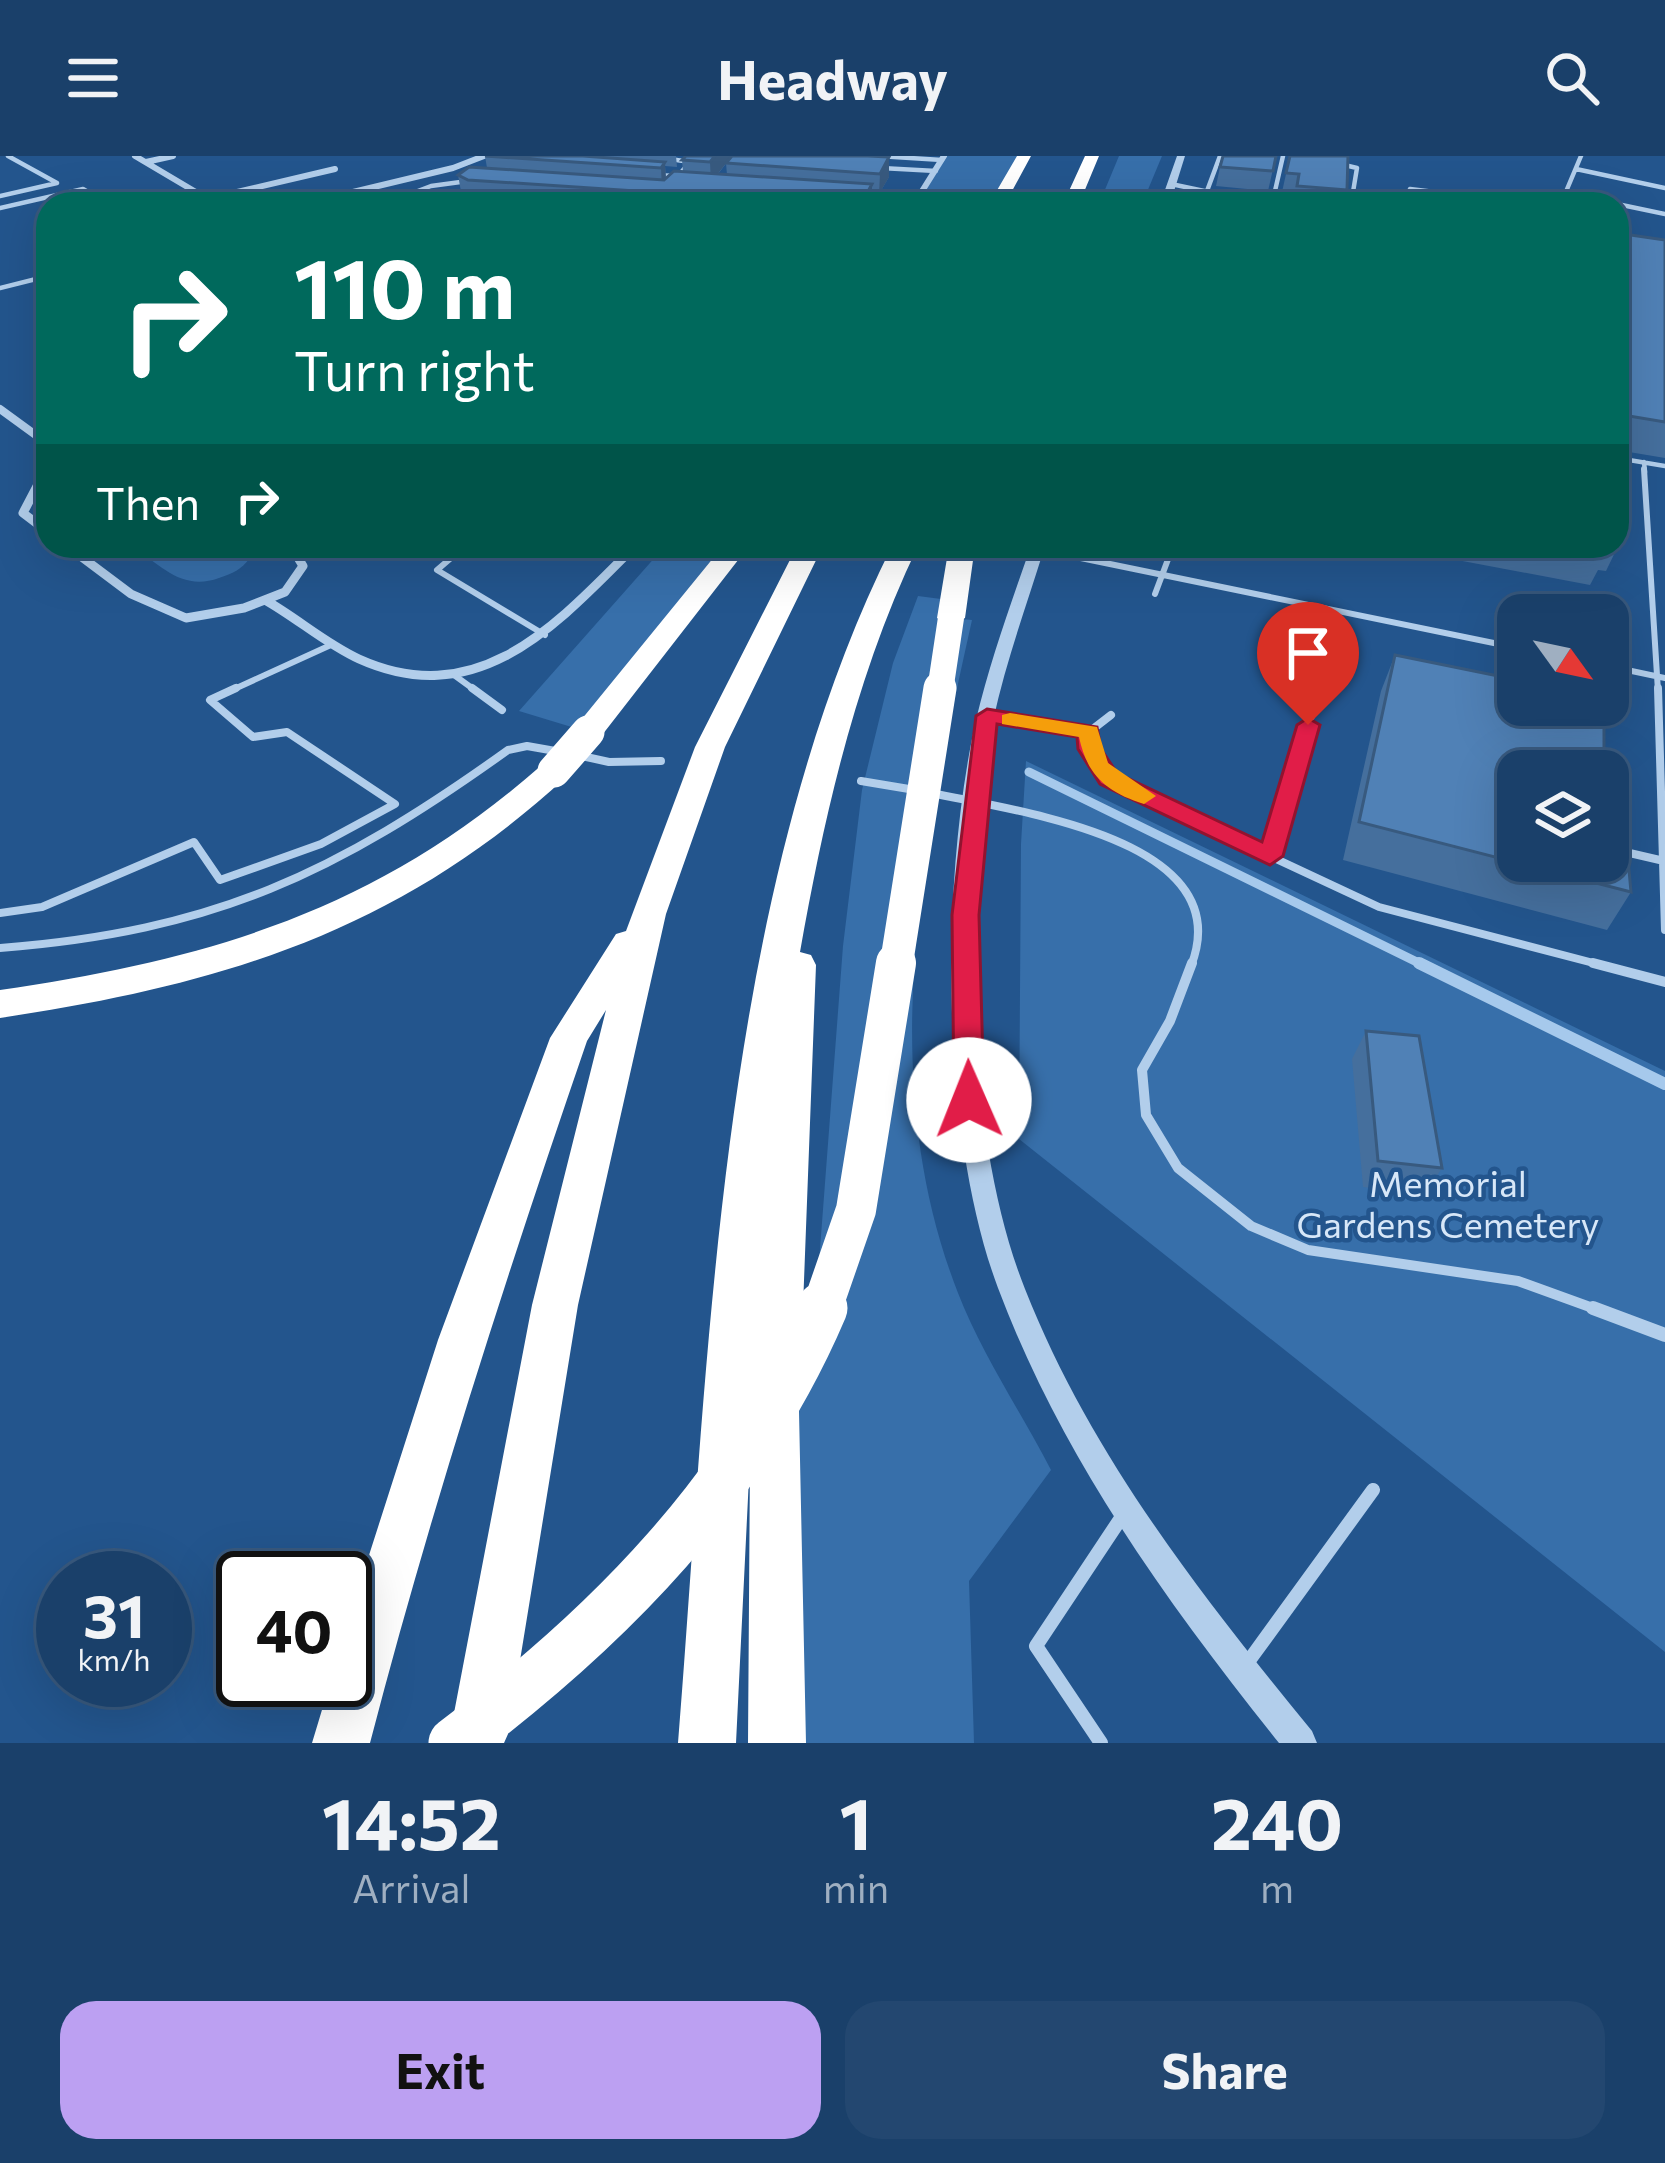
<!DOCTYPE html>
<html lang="en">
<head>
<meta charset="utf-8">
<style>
	:root { --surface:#1a406a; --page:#234770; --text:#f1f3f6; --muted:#9fafc1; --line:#38597e; --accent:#bca0f2 }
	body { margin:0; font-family:Commissioner,sans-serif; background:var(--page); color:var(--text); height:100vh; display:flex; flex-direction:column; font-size:45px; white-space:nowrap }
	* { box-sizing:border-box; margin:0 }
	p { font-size:39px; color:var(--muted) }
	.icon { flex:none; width:66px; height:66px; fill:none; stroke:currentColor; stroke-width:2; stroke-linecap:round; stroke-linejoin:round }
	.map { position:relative; height:1587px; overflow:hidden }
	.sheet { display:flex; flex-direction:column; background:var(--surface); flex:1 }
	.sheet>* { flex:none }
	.banner { position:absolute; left:36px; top:36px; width:1593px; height:366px; border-radius:36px; box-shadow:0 12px 48px #0002,0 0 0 3px var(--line); background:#00695c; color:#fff; overflow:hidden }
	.needle { width:78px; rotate:123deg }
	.fabs { position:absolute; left:1497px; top:438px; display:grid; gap:24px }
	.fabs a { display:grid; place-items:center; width:132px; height:132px; border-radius:24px; background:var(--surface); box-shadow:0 12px 48px #0002,0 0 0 3px var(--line); font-size:60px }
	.speed { position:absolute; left:36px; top:1395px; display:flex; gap:24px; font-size:60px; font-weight:700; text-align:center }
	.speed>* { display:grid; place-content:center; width:156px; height:156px; border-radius:50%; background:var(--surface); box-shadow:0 12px 48px #0002,0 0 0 3px var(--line); line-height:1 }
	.speed small { font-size:30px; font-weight:400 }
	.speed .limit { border:6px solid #111; border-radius:18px; background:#fff; color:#111 }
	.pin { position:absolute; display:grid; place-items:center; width:102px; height:102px; color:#fff; margin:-123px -51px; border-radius:50% 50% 50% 0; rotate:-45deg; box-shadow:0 0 12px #0007 }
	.pin .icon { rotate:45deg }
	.me { position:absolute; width:132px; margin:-66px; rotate:359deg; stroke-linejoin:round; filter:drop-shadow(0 0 9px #0008) }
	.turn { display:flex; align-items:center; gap:42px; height:252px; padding:0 60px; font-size:54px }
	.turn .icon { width:156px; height:156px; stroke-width:2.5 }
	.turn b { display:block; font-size:84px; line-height:102px }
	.then { display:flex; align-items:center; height:114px; padding:0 60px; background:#0003; gap:24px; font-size:45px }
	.eta { display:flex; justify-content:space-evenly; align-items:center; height:204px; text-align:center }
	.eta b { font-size:72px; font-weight:700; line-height:84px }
	.button { display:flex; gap:24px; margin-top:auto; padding:24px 60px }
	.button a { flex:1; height:138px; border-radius:36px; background:var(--accent); color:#111; font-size:48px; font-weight:700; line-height:138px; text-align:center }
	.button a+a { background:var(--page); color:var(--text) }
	header { display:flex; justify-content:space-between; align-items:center; height:156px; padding:0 60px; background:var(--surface); font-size:54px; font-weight:700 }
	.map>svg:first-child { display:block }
	.green { fill:#376faa }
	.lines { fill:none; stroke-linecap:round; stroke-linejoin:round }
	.stream-far1 { stroke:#a6c9ec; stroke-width:9 }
	.stream { stroke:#a6c9ec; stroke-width:12 }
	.service-far4 { stroke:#b2ceeb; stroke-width:4.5 }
	.service-far3 { stroke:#b2ceeb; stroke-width:6 }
	.service-far2 { stroke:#b2ceeb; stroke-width:8 }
	.service-far1 { stroke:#b2ceeb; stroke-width:10 }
	.service { stroke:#b2ceeb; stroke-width:14 }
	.minor-far2 { stroke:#b2ceeb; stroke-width:6 }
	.minor-far1 { stroke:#b2ceeb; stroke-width:8 }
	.minor { stroke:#b2ceeb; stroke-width:9 }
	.tertiary { fill:#b2ceeb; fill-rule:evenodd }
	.motorway { fill:#fff; fill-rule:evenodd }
	.motorway-bridge-far3 { stroke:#fff; stroke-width:26 }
	.motorway-bridge-far2 { stroke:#fff; stroke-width:33 }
	.motorway-bridge-far1 { stroke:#fff; stroke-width:40 }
	.motorway-bridge { stroke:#fff; stroke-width:51 }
	.wall { fill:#456f9d }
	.shaded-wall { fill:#385a7f }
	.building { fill:#5081b6; stroke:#385a7f; stroke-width:3 }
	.route { fill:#e11d48; stroke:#92132f; stroke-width:3 }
	.slow { fill:#f59e0b }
	.labels { text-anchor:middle; stroke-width:9; stroke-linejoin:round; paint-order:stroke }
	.park-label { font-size:36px; fill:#d7e7f8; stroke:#23558d }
</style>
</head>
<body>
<header><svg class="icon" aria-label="menu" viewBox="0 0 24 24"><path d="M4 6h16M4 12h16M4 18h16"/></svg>Headway<svg class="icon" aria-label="search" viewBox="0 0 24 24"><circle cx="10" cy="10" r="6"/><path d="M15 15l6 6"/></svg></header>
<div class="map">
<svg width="1665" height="1587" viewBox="0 0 1665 1587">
	<rect width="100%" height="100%" fill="#23558d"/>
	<!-- green -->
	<path class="green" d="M944,0h84l-28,48h-86z
		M1119,0h43l-20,48h-43z
		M233,390l17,12c-9,12 -17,15 -31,20 -36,13 -57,-11 -85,-31z
		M665,390h71l-148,186 -69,-21z
		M918,440l23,3 -2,18 33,3c-49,220 -99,455 -14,673 23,60 63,119 93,177l-82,111 5,162h-197l-2,-331 40,-97 28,-369 19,-156 31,-127z
		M1026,605l639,310v581l-646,-513 2,-295z"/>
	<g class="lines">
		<!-- stream-far1 -->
		<path class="stream-far1" d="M1029,616l396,194"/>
		<!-- stream -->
		<path class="stream" d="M1419,807l246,121"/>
		<!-- service-far4 -->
		<path class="service-far4" d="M650,0l40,6 -12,14 -25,-1
			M878,0l64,4
			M1581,0l-16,38 50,10
			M1336,7l21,5 -6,36
			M881,12l55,3
			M1576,13l89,19
			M1171,28l95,20
			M1207,35l13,-35
			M0,40l57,-13 -49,-27
			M860,43l55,4
			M1166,45l29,3
			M466,48l-64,-7 29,-11 37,-5
			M1272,48l11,-48
			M1404,48l6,-15 124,15
			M1617,48l48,10
			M0,52l83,-19 25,15
			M0,132l48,-12
			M1617,302l48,8
			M1644,306l1,10"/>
		<!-- service-far3 -->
		<path class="service-far3" d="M1644,313l14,222
			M465,390l-28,24 108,65
			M1037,393l481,99
			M1155,438l18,-48
			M1608,510l57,12
			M454,519l22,16
			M230,535l103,-47
			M1318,535v-29l12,-51"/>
		<!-- service-far2 -->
		<path class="service-far2" d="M472,532l30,22
			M1319,532l-49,168 109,51 226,59
			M1658,532l7,242
			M987,560l102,16 1,17 18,29 162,78
			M1089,576l22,-17
			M577,599l32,7 52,-1
			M861,625l54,9
			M932,637c81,18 309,45 259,173
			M1608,692l56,13
			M0,757l42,-6 152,-65 26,38 101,-36 74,-40 -108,-72 -34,5 -43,-37 26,-12
			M0,792c215,-17 335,-74 508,-198l19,-4 34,6"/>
		<!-- service-far1 -->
		<path class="service-far1" d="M1192,807l-22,58 -28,49 4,45 32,53 73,58 57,24 210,31 83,30
			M1593,807l72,19"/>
		<!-- service -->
		<path class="service" d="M1593,1152l72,27
			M1248,1506l125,-172
			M1101,1587l-65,-97 89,-134"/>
		<!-- minor-far2 -->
		<path class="minor-far2" d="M135,0l76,45
			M146,6l27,-6
			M207,43l128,-30
			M303,48l150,-36 31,-12
			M914,48l30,-48"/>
		<!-- minor-far1 -->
		<path class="minor-far1" d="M0,253l48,35
			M45,316l3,-7"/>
		<!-- minor -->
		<path class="minor" d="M46,313l-23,44 25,19
			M67,390l64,48 55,24 58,-10 41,-16 18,-26 -12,-20
			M265,444c32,18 61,44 94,59 120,54 198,-35 276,-113"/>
		<!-- tertiary -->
		<path class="tertiary" d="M1177,0h8l-15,48h-10z
			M1031,390h14c-18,58 -39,115 -52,175 -32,160 -29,415 32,568 65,165 176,306 287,442l5,12h-38c-112,-140 -218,-287 -281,-455 -58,-155 -58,-408 -22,-568 14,-59 35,-117 55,-174z"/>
		<!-- motorway -->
		<path class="motorway" d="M1017,0h14l-26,48h-16z
			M1085,0h14l-20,48h-16z
			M723,390h26l-150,193h-22l-4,-7 4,-7z
			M797,390h26l-98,201 -59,167 -88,391 -70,429 -4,9h-50l-4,-9 82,-429 74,-295 -19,31c-80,233 -155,464 -217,702h-58l19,-63h14v-50l93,-290 112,-302 66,-104 10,-3 69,-184z
			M892,390h26c-62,129 -93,266 -118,406l11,3 5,10 -17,447 7,331h-58l2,-286 -14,286h-58c31,-384 40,-848 214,-1197z
			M949,390h26l-10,72 -14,8 -14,-8z
			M554,605l11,3 5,7 -5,7c-168,154 -344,207 -565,240v-28c215,-32 377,-80 543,-226z"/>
		<!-- motorway-bridge-far3 -->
		<path class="motorway-bridge-far3" d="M940,535l11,-73"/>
		<!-- motorway-bridge-far2 -->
		<path class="motorway-bridge-far2" d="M554,615l34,-39
			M896,810l44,-278"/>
		<!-- motorway-bridge-far1 -->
		<path class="motorway-bridge-far1" d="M821,1155l35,-101 40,-247"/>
		<!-- motorway-bridge -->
		<path class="motorway-bridge" d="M454,1587c155,-116 291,-254 368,-435"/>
	</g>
	<!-- wall -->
	<path class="wall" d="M485,0h191l1,11 -12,-1 1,12 17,-6 -1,-12 50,-4 -14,18 9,1 -1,-12 163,-6v20l-10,17 -7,-1v11h-370l-30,-2 -10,-5 -4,-22 29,-7z
		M1276,0l-8,35 -52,-5 4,-19z
		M1290,0l57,34 -4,14h-50l1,-11 -12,-1z
		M1617,77l48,7v218l-48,-8z
		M1617,329l4,55 -15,31 -8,-1 -8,15 -207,-39h234z
		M1395,499l123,116v90l113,31 -24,38 -264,-70 38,-169z
		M1366,875l76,137 -17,27 -62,-8 -11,-128z"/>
	<!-- shaded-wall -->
	<path class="shaded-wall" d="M715,0h17l-21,26 -1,-20z
		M889,1v20l-10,17 1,-20z
		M665,6l1,20 -4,6 -1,-20z
		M872,28v20h-8v-5z
		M1518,624v8l-14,28v-32z"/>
	<!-- building -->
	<path class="building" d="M485,0h98l82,6 -4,6z
		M686,0h29l-5,6 -28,-2z
		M732,0h136l21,1 -9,17 -154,-11z
		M1223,0h53l-3,15 -53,-4z
		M1290,0h58l-1,34 -50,-4 2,-12 -13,-1z
		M469,11l195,13 10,-9 198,13 -8,15 -43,-3 -5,8h-143l9,-10 -214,-14 -10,-5z
		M1617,77l48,7v182l-48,-8z
		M1617,329l4,55 -4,-1z
		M1565,390h41v7z
		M1395,499l123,25v25h86v66h-86v9l-14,4 14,7v70h90v-29l18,4 5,56 -272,-70z
		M1366,875l53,5 23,132 -64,-7z"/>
	<!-- route -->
	<path class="route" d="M987,553l110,18 4,22 16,24 145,69 35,-117 11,-7 12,7 -37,131 -13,9 -170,-81 -22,-35 -1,-12 -80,-13 -18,191 5,185 -4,9 -11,3 -11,-3 -4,-9 -2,-185 24,-199z"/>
	<!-- slow -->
	<path class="slow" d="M1010,557l87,14 11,36 48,33 -12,8c-38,-12 -57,-29 -65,-67l-77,-13v-9z"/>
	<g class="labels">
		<!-- park labels -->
		<g class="park-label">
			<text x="1448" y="1041">Memorial<tspan x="1448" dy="41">Gardens Cemetery</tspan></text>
		</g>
	</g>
</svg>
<div class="fabs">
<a><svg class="needle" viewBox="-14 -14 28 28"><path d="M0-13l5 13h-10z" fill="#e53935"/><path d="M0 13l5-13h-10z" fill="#9fafc1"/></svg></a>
<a><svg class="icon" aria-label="layers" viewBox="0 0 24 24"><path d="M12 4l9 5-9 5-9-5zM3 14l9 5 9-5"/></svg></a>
</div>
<div class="speed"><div>31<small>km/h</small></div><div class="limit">40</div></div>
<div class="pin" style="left:1308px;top:569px;background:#d93025"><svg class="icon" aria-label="arrive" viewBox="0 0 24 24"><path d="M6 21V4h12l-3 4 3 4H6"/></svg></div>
<svg class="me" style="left:969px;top:944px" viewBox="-20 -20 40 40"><circle r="19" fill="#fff"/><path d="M0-13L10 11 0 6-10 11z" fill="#e11d48"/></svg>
<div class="banner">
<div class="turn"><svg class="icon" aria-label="right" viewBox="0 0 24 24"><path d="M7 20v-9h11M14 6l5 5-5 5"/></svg><div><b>110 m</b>Turn right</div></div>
<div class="then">Then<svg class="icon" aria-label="right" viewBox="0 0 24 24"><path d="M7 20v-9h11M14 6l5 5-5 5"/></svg></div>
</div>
</div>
<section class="sheet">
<div class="eta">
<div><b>14:52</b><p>Arrival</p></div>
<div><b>1</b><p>min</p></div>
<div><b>240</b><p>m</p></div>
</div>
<div class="button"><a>Exit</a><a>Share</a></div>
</section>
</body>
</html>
